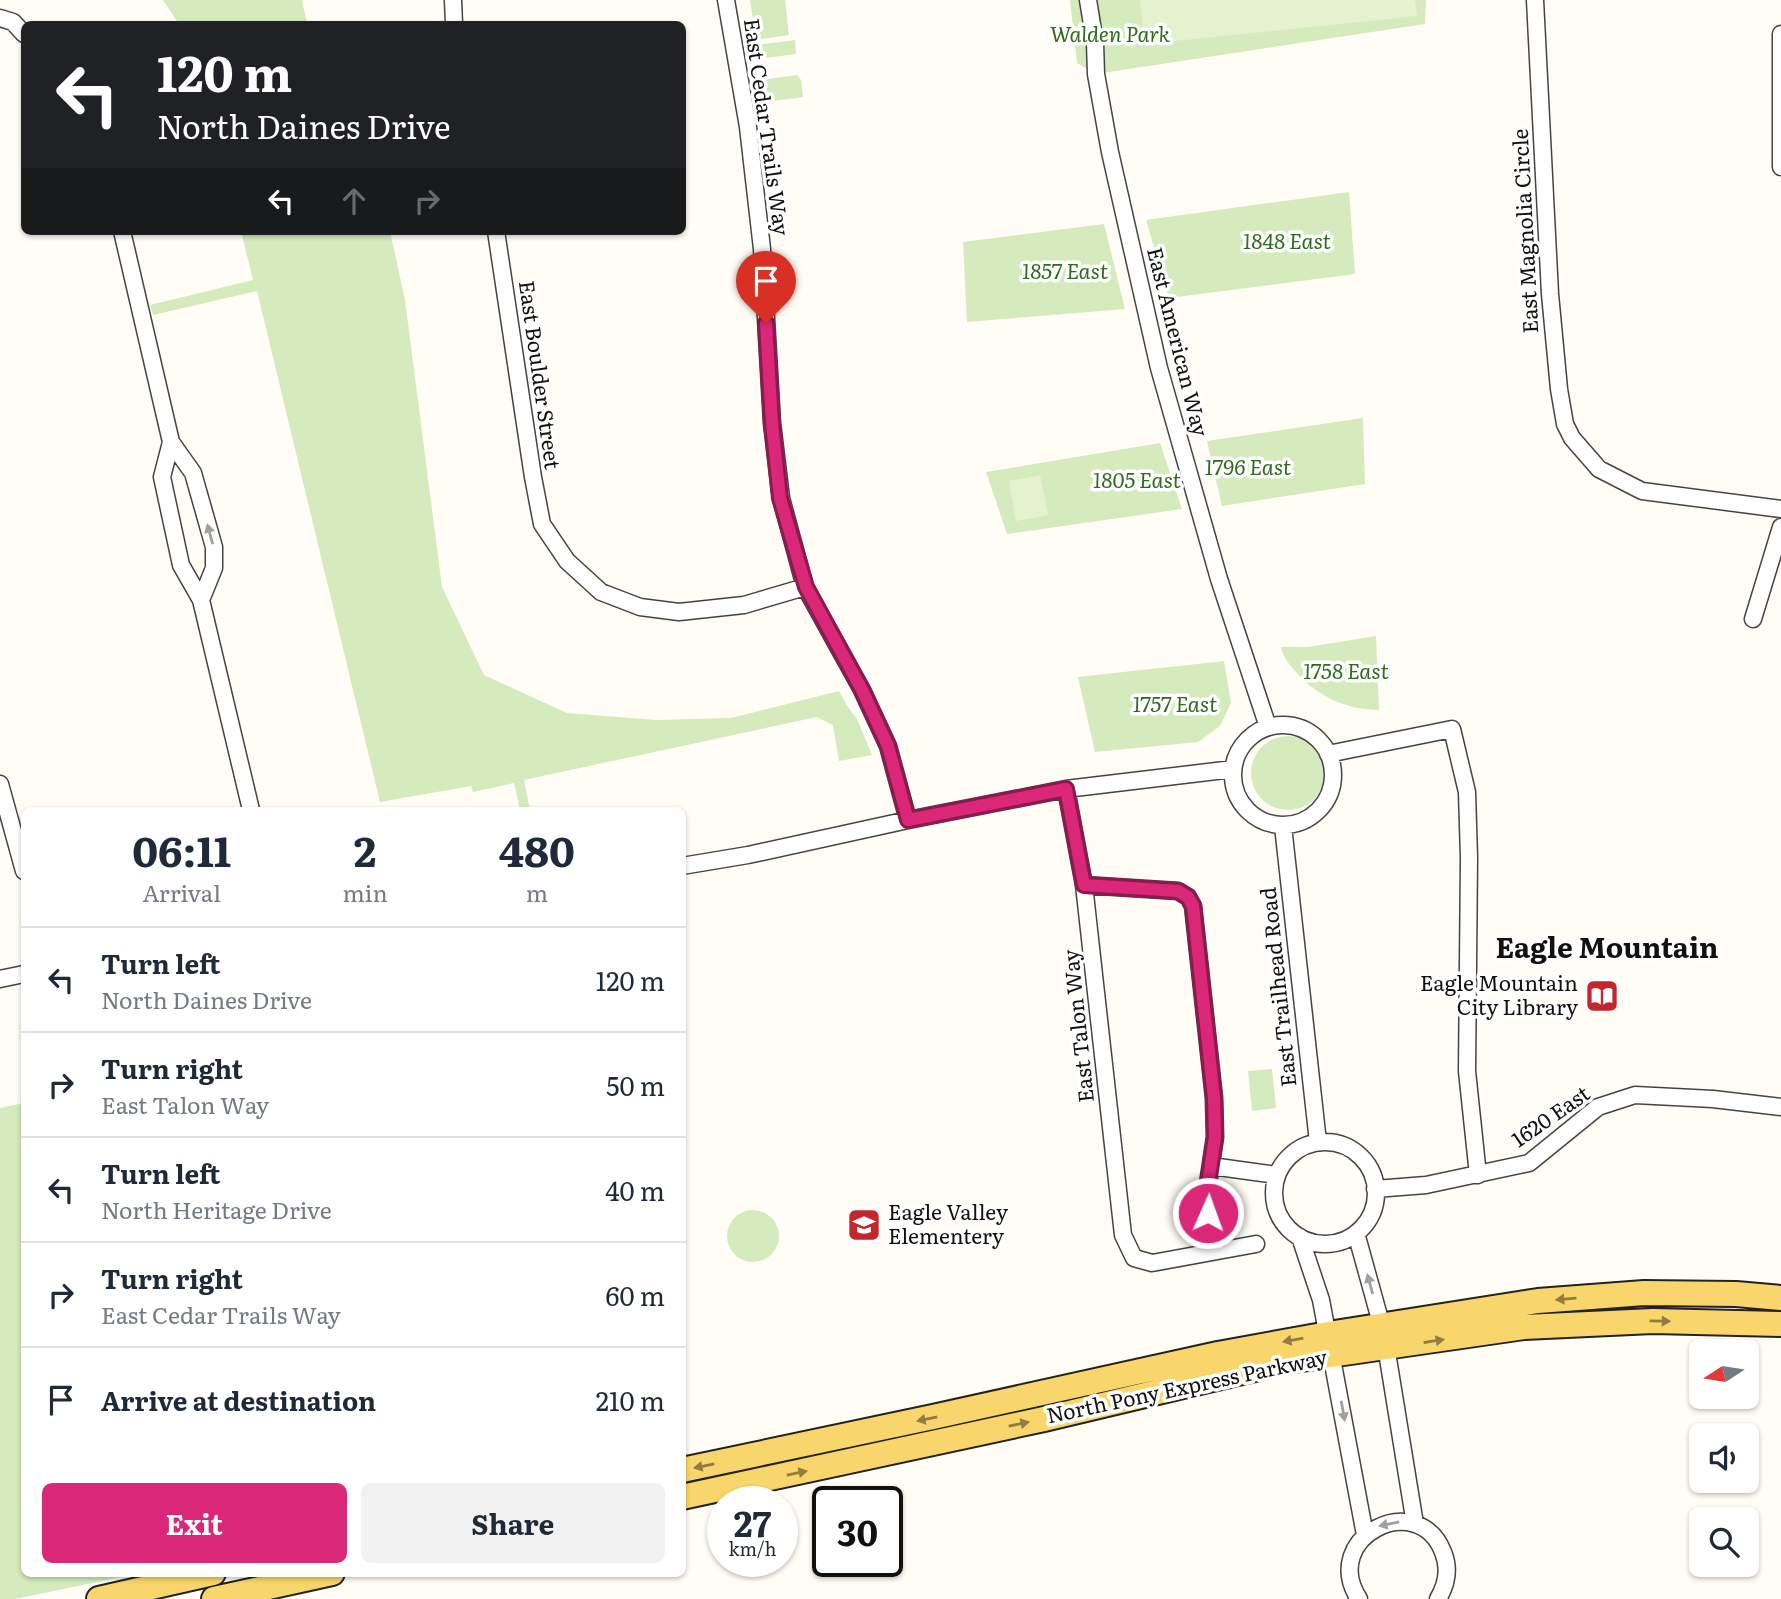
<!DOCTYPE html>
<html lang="en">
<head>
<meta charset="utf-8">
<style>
	:root { --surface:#fff; --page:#f2f2f3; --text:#1f2937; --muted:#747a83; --line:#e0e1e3; --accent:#db2777 }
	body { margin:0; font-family:Literata,serif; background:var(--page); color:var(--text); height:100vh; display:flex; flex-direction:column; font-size:26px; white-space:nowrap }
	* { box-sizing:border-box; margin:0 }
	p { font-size:23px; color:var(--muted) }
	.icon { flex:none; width:38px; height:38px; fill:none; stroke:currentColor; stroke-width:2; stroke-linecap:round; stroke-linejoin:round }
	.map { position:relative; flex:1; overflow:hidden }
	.side { position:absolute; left:21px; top:807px; width:665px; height:770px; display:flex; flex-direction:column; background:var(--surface); border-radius:10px; box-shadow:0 2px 5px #0004 }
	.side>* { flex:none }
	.banner { position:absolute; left:21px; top:21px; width:665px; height:214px; border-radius:10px; box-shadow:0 2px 5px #0004; background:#202124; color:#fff; overflow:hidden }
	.needle { width:46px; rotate:258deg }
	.tools { position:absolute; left:1689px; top:1339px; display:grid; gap:14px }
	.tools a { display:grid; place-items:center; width:70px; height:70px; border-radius:10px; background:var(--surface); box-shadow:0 2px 5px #0004; font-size:35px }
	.speed { position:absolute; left:707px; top:1486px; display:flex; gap:14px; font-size:35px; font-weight:700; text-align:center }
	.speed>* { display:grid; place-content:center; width:91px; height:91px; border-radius:50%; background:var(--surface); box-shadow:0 2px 5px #0004; line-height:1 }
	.speed small { font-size:18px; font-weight:400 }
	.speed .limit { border:4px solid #111; border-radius:10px; background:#fff; color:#111 }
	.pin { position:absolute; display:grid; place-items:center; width:60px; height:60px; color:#fff; margin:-72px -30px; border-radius:50% 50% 50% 0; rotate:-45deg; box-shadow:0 0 7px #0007 }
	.pin .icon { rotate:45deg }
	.me { position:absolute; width:77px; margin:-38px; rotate:2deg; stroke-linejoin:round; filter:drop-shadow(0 0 5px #0008) }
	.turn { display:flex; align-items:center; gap:24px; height:147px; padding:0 21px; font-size:32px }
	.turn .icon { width:91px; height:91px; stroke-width:2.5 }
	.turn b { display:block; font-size:49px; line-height:60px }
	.lanes { display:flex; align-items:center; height:66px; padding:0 21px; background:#0003; justify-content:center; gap:35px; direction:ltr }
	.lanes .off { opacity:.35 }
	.eta { display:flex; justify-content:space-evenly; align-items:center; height:119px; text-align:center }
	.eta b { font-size:42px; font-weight:700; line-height:49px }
	.button { display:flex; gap:14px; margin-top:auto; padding:14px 21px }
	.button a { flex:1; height:80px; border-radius:10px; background:var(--accent); color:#fff; font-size:28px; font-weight:700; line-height:80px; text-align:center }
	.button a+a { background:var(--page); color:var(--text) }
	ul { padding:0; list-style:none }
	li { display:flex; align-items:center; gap:21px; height:105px; padding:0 21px; border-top:2px solid var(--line) }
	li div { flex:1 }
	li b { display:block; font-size:26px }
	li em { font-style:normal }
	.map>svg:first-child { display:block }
	.green { fill:#d5ebbd }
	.pitch { fill:#e6f2cf }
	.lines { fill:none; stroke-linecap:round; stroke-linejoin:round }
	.minor-casing { stroke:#444; stroke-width:19 }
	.primary-casing { stroke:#222; stroke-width:28 }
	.minor { stroke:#fff; stroke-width:16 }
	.primary { stroke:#f9d66b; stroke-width:24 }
	.oneway { fill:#a0a0a0 }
	.oneway2 { fill:#917d42 }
	.route-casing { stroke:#8e194d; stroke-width:18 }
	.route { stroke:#db2777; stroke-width:12 }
	.labels { text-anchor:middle; stroke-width:7; stroke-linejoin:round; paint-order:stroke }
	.park-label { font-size:21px; font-style:italic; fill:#2f6b1f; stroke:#fff }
	.street-label { font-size:21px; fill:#111; stroke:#fff }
	.poi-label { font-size:21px; fill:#111; stroke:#fff; text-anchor:end }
	.district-label { font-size:28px; font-weight:bold; fill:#111; stroke:#fff }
</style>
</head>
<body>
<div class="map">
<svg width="1781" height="1599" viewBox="0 0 1781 1599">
	<rect width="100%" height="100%" fill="#fffdf5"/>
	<!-- green -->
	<path class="green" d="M163,0h139l5,24h-128z
		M750,0h35l4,35 -33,5z
		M1070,0h356l-1,24 -329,50 -19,-11z
		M795,40l1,14 -38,5 -1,-14z
		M797,75l4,5 2,17 -38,5 -4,-22z
		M1349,192l6,82 -186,24 -23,-78z
		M1104,224l21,85 -158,13 -4,-80z
		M241,231h149l15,69 37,287 42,88 83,38 89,7 75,-2 108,-27 7,13 11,15 15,36 -33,6 -6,-36 -16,-8 -293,63 6,30h-10l-6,-27 -41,9 -2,-6 -91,16 -123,-511 -104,24 -3,-10 103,-25z
		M1363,418l2,66 -143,22 -15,-65z
		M1160,443l22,66 -175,25 -21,-62z
		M1376,636l3,74c-32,0 -63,-14 -84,-39 -6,-7 -12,-14 -14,-24h27z
		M1224,661l7,42 -11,23 -22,16 -103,10 -17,-75z
		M1251 773a37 37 0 1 1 74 0a37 37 0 1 1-74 0Z
		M1272,1069l4,39 -24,3 -4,-40z
		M24,1103v470h117l-126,26h-15v-491z
		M727 1236a26 26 0 1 1 52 0a26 26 0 1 1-52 0Z"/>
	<!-- pitch -->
	<path class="pitch" d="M1140,0h275l2,16 -272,28z
		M1040,475l8,40 -32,6 -7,-40z"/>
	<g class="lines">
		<defs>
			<path id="minor" d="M453,0l1,24
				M726,0l22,127 14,122 10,174 9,75 24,89 57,103 26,56 20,74
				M1088,0l7,43 1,31 14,78 49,216 60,211 49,148
				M1535,0l15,294 9,95 6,35 7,14 27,31 43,22 139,18
				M0,18l13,4 11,12
				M1781,34v133
				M122,231l49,211 22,31 21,74v21l-13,32
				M496,231l37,246 9,47 25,37 34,31 39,15 39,5 65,-7 61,-18
				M171,442l-9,35 19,88 20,35 50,210
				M1753,619l28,-92
				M1233 775a50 50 0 1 1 100 0a50 50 0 1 1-100 0Z
				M1328,754l124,-25 15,63 2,66 -2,213 11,104
				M0,784l24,87
				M1066,789l18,96 39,350 11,23 18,5 104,-19
				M1283,826l35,316
				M682,866l66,-11 160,-35 158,-31 167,-20
				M1084,885l94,6 10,6 5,9 21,192 1,39 -9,60 7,54
				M0,979l24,-5
				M1274 1193a51 51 0 1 1 102 0a51 51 0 1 1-102 0Z
				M1211,1166l66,9
				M1375,1189l51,-4 103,-22 69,-56 37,-12 78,4 68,8
				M1356,1233l28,101 31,190
				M1300,1237l21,63 44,235
				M1359,1599c-40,-62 59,-111 84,-47 7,17 4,32 -5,47"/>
			<path id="primary" d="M682,1470l251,-53 285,-63 110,-20 210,-33 106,-8 92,1 45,4
				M682,1497l362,-78 244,-58 236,-34 129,-6 128,3
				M99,1599l114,-26
				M214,1599l118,-26"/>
		</defs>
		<!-- minor casing -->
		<use href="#minor" class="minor-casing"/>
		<!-- primary casing -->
		<use href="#primary" class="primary-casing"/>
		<!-- minor -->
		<use href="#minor" class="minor"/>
		<!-- primary -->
		<use href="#primary" class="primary"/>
	</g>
	<!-- one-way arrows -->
	<defs><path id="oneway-solid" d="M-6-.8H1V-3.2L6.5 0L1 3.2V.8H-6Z" transform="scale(1.75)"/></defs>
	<g class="oneway">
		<use href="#oneway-solid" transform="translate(210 534) rotate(-105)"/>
		<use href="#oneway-solid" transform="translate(1370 1284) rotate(-105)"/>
		<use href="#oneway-solid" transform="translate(1343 1411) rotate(80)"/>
		<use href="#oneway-solid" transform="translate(1389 1524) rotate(168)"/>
	</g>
	<g class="oneway2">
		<use href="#oneway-solid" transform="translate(1566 1299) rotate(175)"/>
		<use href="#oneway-solid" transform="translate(1660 1321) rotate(1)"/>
		<use href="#oneway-solid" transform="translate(1293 1340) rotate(170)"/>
		<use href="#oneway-solid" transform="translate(1434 1341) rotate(-9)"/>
		<use href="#oneway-solid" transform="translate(927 1419) rotate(168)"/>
		<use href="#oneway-solid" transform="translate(1019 1424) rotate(-12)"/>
		<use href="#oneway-solid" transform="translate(704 1466) rotate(168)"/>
		<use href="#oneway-solid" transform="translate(797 1473) rotate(-12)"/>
	</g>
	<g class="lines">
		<defs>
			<path id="route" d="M766,323l6,100 8,75 26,89 56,103 26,56 20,74 158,-31 18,96 94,6 10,6 5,9 21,192 1,39 -9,60 2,16"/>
		</defs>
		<!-- route casing -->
		<use href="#route" class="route-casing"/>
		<!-- route -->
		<use href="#route" class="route"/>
	</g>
	<!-- icons -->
	<defs>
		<symbol id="library-square" viewBox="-11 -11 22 22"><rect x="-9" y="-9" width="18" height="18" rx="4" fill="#c4262e" stroke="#fff"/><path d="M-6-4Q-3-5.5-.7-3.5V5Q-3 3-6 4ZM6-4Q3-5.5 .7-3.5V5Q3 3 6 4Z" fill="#fff"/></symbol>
		<symbol id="school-square" viewBox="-11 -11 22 22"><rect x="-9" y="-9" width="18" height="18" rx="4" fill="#c4262e" stroke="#fff"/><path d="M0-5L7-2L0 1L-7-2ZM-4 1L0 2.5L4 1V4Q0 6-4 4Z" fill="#fff"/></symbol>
	</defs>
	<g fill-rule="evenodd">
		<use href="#library-square" x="1583" y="977" width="38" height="38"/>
		<use href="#school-square" x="845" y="1206" width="38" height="38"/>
	</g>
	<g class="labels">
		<!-- park labels -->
		<g class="park-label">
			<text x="1110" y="42">Walden Park</text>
			<text x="1287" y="249">1848 East</text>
			<text x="1065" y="279">1857 East</text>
			<text x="1248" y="475">1796 East</text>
			<text x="1137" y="488">1805 East</text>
			<text x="1346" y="679">1758 East</text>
			<text x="1175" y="712">1757 East</text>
		</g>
		<!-- street labels -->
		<g class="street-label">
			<text transform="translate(766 127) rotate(82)" y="7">East Cedar Trails Way</text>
			<text transform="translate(1526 231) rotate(-93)" y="7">East Magnolia Circle</text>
			<text transform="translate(1177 342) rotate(76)" y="7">East American Way</text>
			<text transform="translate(539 375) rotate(82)" y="7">East Boulder Street</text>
			<text transform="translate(1279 987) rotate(-96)" y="7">East Trailhead Road</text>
			<text transform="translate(1079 1026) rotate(-96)" y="7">East Talon Way</text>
			<text transform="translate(1551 1117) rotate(-35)" y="7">1620 East</text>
			<text transform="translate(1187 1387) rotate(-12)" y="7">North Pony Express Parkway</text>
		</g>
		<!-- poi labels -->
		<g class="poi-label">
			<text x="1578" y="991">Eagle Mountain<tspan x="1578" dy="24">City Library</tspan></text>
			<text x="888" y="1220" text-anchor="start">Eagle Valley<tspan x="888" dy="24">Elementery</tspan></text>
		</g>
		<!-- district labels -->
		<g class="district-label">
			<text x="1607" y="958">Eagle Mountain</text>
		</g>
	</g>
</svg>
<div class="tools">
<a><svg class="needle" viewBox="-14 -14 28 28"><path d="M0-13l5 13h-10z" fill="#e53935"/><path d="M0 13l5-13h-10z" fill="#747a83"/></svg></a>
<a><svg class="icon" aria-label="sound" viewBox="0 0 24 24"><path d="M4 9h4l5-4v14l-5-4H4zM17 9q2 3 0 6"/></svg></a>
<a><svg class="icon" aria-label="search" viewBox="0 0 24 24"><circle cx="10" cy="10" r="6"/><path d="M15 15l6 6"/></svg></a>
</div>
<div class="speed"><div>27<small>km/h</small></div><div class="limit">30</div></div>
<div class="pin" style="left:766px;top:323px;background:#d93025"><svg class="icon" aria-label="arrive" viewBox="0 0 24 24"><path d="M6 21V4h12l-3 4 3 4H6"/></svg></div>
<svg class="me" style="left:1208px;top:1213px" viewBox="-20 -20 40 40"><circle r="17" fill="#db2777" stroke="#fff" stroke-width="3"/><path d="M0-11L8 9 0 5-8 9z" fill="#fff"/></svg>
<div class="banner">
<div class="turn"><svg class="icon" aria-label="left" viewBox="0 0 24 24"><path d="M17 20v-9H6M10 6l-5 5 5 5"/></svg><div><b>120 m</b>North Daines Drive</div></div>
<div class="lanes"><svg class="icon" aria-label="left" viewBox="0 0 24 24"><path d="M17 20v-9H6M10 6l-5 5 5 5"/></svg><svg class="icon off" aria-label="ahead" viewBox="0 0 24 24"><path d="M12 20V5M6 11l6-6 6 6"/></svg><svg class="icon off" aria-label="right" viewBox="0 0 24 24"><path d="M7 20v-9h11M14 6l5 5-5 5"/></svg></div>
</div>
<section class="side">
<div class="eta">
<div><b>06:11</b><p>Arrival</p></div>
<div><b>2</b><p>min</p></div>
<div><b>480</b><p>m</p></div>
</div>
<ul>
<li><svg class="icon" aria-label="left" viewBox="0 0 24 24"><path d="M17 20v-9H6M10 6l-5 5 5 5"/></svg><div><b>Turn left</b><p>North Daines Drive</p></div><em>120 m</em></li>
<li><svg class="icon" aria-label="right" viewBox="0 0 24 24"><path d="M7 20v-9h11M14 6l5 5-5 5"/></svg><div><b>Turn right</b><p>East Talon Way</p></div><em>50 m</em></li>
<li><svg class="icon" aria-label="left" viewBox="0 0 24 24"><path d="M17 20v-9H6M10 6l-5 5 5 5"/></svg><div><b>Turn left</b><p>North Heritage Drive</p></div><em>40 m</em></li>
<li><svg class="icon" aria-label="right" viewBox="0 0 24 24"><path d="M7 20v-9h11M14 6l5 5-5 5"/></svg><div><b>Turn right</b><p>East Cedar Trails Way</p></div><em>60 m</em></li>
<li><svg class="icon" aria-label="arrive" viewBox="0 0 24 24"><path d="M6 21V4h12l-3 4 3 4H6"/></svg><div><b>Arrive at destination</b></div><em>210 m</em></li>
</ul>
<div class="button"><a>Exit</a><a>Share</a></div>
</section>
</div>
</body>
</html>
